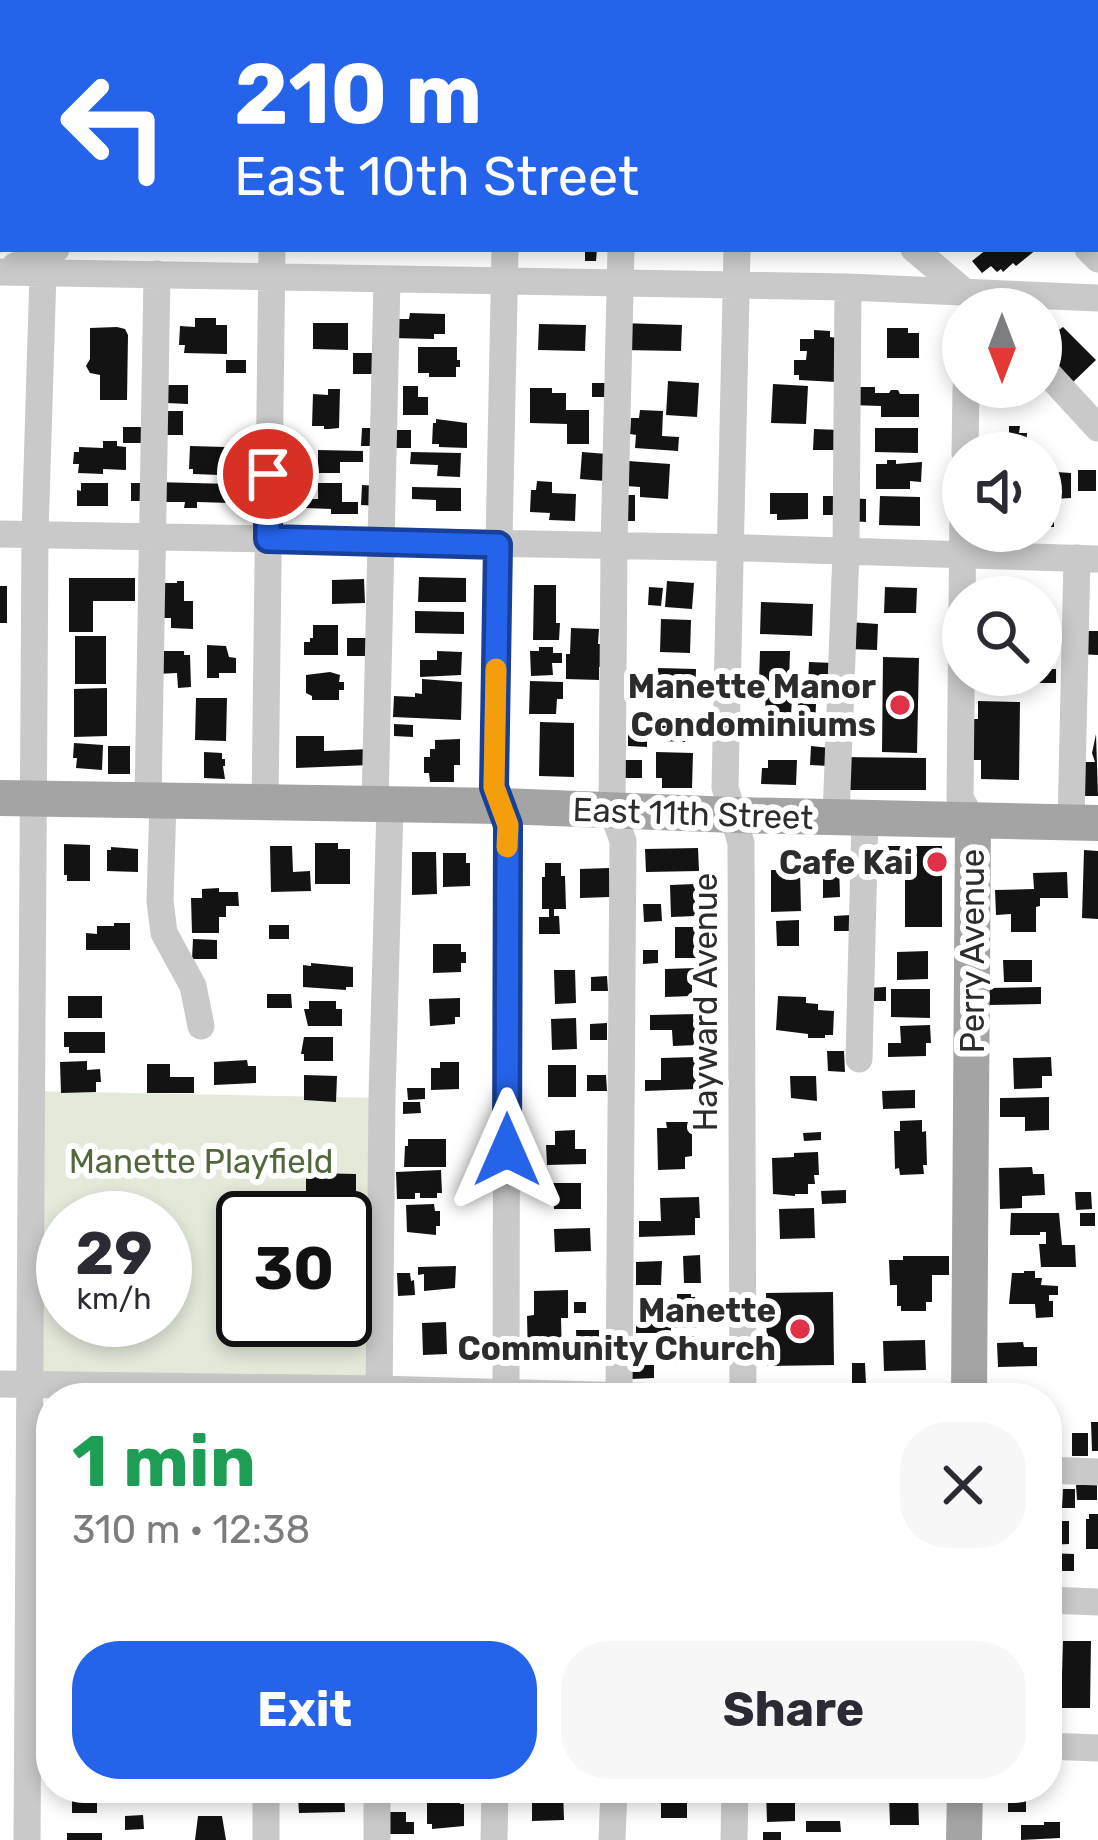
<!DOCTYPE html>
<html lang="en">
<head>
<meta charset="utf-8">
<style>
	:root { --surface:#fff; --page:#f7f7f7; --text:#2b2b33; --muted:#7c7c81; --accent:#2563eb }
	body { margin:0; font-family:Rubik,sans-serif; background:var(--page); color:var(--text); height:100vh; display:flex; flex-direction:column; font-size:45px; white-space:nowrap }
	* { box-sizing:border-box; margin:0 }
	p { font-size:39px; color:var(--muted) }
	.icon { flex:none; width:66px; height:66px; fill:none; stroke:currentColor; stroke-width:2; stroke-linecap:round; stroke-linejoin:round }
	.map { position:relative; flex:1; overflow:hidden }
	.details { position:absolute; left:36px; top:1383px; width:1026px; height:420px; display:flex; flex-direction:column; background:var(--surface); border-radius:48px; box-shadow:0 6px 18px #0003 }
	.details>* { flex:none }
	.banner { position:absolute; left:0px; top:0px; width:1098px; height:252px; box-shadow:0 6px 18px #0003; background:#2563eb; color:#fff; overflow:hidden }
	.needle { width:78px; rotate:180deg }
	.controls { position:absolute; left:942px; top:288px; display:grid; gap:24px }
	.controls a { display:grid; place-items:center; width:120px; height:120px; border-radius:50%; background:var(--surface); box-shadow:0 6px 18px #0003; font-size:60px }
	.speed { position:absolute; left:36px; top:1191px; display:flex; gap:24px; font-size:60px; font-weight:700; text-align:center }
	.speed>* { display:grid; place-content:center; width:156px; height:156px; border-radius:50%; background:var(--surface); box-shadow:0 6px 18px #0003; line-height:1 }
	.speed small { font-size:30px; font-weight:400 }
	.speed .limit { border:6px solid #111; border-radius:18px; background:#fff; color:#111 }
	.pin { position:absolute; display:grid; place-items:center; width:102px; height:102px; color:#fff; margin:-51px; border:6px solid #fff; border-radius:50%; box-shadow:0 3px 12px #0007 }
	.me { position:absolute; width:132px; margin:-66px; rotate:0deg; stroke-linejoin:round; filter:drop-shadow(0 0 9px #0008) }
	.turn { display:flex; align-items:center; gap:42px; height:252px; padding:0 36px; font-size:54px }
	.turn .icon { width:156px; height:156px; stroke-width:2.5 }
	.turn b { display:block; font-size:84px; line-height:102px }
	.round { display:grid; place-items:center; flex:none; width:126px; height:126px; border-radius:48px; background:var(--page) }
	.overview { display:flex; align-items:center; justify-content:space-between; height:204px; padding:0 36px }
	h1 { font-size:72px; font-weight:700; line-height:90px; color:#1e9e55 }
	.cta { display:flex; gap:24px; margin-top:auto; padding:24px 36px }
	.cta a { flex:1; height:138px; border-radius:48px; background:var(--accent); color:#fff; font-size:48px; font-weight:700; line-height:138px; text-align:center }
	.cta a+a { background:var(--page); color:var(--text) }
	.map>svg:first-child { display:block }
	.green { fill:#e3eada; fill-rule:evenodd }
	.water { fill:#c6deea }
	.building { fill:#131313 }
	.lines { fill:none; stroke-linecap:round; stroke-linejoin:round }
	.minor { stroke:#c9c9c9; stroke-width:27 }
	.major { stroke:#a4a4a4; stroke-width:36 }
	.route-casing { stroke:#184099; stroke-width:30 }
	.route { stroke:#2563eb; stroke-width:21 }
	.slow { stroke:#f59e0b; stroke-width:21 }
	.poi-dot { fill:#e13147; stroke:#fff; stroke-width:4.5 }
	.labels { text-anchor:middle; stroke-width:12; stroke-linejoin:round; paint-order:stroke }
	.poi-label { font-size:33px; font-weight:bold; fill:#2c2c2c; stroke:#fff; text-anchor:end }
	.street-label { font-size:33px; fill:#2c2c2c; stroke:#fff }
	.park-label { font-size:33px; fill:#52673b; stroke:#fff }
</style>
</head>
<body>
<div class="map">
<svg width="1098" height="1840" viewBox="0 0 1098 1840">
	<rect width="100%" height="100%" fill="#fff"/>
	<!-- green -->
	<path class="green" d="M33,1091l349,7 -3,291 -350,-5zM63,1218h102v102h-102zM243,1218h102v102h-102z"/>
	<!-- water -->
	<path class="water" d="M0,0h301l-8,3h-290v140l-3,1z"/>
	<!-- building -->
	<path class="building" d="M585,249h12l-1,12h-11z
		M987,249h50l-21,17 -3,-3 -10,9 -2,-3 -4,3 -6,-6 -9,7 -10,-12z
		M410,313l35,1v20h-11v5l-43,-1 1,-19h17z
		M195,318h21v7h11v29l-43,-1 1,-8h-6l1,-19 15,1z
		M1044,318l12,14 7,-5 33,33 -25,24 -30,-34v-29z
		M313,323h35v27l-35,-1z
		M621,323l61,2 -1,26 -60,-1z
		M539,324l47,1 -1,26 -47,-1z
		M117,327l8,2 3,6 -1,65h-27v-25l-10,-2 -4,-7 4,-7v-31z
		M887,328h21v5h11v25h-32z
		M814,330l16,1v6l8,1 -2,44 -37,-2v-5h-5v-15h12l1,-9h-7v-12h14z
		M418,347h39v13h3v7h-4v10h-27v-4h-11z
		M353,353h23v21h-23z
		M226,360h20v13h-20z
		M668,381l31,2 -2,34 -31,-2z
		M592,383h17v14h-17z
		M773,384l35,2 -2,38 -35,-1z
		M166,385h22v19l-22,-1z
		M403,386h15v11h10v18h-25z
		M850,387h25v6h14l2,-3h7l2,4h19v23h-38v-11l-31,-1z
		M530,388h22v5h14v17h23v34h-22v-20l-37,-1z
		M328,389h12l-1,39 -10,1h-5v-3h-12l1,-32 15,1z
		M640,410l23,1 -1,25 17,1 -1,14 -43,-3 1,-13 -6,-1 1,-16h8z
		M160,411h23v24h-24z
		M436,419l31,4v25l-28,-1v-3h-7l1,-21h3z
		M1009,426h11l-1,7h8l-1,20h-36v-3h-5v-10h8v-6h16z
		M123,427h21v16h-21z
		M362,428h20v18h-21z
		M875,428h43v25l-43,-1z
		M814,429l26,1 -1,20h-26z
		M393,430h18v18h-18z
		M103,441h14v5l9,1v23l-23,-1v5l-25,-1 1,-9h-6l1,-12h5v-5l24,1z
		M190,446l35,1 -1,10 -4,-1v19l-27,-1v-5h-4z
		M318,450l45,1v11h-23v11h-22z
		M411,452l50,1 -1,24 -23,-1 1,-11 -28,-1z
		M582,452l25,2 -2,27 -25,-2z
		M887,460h9v4l26,-2 -1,20 -11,-1v8h-34v-25h11z
		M628,461l42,3 -2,35 -28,-2v-10l-14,-1z
		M1078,470h18v21h-18z
		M1041,471l30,2v25l-17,1v28h-13z
		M537,481l15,1v11l24,1 -1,27 -26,-1 1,-7 -20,-1 1,-22h5z
		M155,482l76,2v19l-34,-1v6h-13l1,-6h-30z
		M81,483h27v23h-31v-16l4,1z
		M131,483h12v18h-12z
		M318,483h24v19h16v12h-27v-5l-25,-1v-9h12z
		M362,485l17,1v20l-18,-1z
		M412,487l49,1v23h-25v-11l-24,-1z
		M770,493h38v26l-31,1v-6h-7z
		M618,495h17v26h-17z
		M823,496h18v19h-18z
		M880,496l40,1v29l-41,-1z
		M850,498l16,1v23l-16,-1z
		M419,577l47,1v24h-48z
		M69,578h66v23h-42v31h-24z
		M364,579l1,24 -33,1v-24z
		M177,581h7v20h9v28l-22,-1v-10h-12v-35h18z
		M667,581l27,2 -2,26 -27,-2z
		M534,585h22v38h4l-1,17h-26z
		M0,586h7v37h-7z
		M649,587l14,1 -2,18 -13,-1z
		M885,587l32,1 -1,25h-32z
		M761,602l52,2 -1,32 -52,-2z
		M415,611l49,1v22l-49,-1z
		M661,619l30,1 -1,33 -30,-1z
		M849,622l29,2 -1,26 -30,-1z
		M313,625h25v30h-34v-13h6v-4h3z
		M571,628l28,1 -1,15h5v23h-4v13l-33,-1v-25h4z
		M1078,631h20v24l-21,-1z
		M75,636h31v48h-31z
		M347,638h22v18h-22z
		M207,645l19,1 3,11 7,1v15h-17v5h-12z
		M539,647h14v6h9v10h-10l1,12 -22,1 -1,-25h9z
		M156,651h28v4h6l1,32 -13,1 -1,-15 -21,1z
		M437,651l25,1 -1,23 -41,2v-17h17z
		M760,651h30l-1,30h-30z
		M883,657l36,1 -2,95 -35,-1z
		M809,662l25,1v21l-26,-1z
		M658,668l38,1 -1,30 -38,-2z
		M1041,669h15v14h-20v-8h5z
		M330,672l10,3 -1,7h5v8h-5v10h-27v-4l-6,-3v-18z
		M993,675h25v8h-25z
		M422,679l40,3 -1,38 -68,-3 1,-21 21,1v-4l7,1z
		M530,681l33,1v17h-6l-1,15h-27z
		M766,687h37v11h-11l-1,17 -26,-1z
		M107,688v48l-33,1v-48z
		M196,698h31l-1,43 -31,-1z
		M978,701l42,1 -1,78 -38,-1v-19h-12l1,-41h8z
		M798,703l18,1 -1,22 -18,-1z
		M662,717h29l-1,19h-4l-1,6 -23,-1z
		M540,722l34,1v54l-35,-1z
		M394,724l19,1v12l-19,-1z
		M628,733l19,1v13l-19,-1z
		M1096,734l2,62h-26l1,-34h22l-3,-9z
		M296,736h28v15l46,-2v16l-74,3z
		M460,739v26h-6v17h-24l-1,-9h-5v-16h6v-8h5v-9z
		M74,743l29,2 -1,25 -26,-2 1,-10h-4z
		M108,746h22v28h-22z
		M811,746l19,2 -1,18 -19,-1z
		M204,752l18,1v6h3v7h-2l2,13 -21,-1z
		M656,752l37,1 -1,35h-30v-10h-6z
		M840,757l86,1v32h-86z
		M620,760h22v18h-22z
		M768,760h29l-1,25 -35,-1 1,-16h6z
		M315,843h23v6h12v35h-35z
		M64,844l26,1v36h-23v-6h-3z
		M270,846h22l1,26 17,-1 1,20 -40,1z
		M884,846h58v81h-37v-51h-21z
		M111,847l27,2v23l-31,-1v-21h4z
		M698,848l1,23 -53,1 -1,-23z
		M1084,850l14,1v68l-16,-1z
		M412,852h24l1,42 -25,1z
		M443,853h23v10h4v23l-27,1z
		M545,863h16v13h4l1,33h-12v7h5l1,18h-21v-17h10v-8h-7v-32h3z
		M839,864l1,33 -17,1v-33z
		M609,868l1,29 -30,1v-29z
		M771,870h29l1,41 -30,1z
		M1067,872l1,26h-28v8l-4,1v25h-25v-18l-15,1 -1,-25 39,-1 -1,-16z
		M695,884l1,32 -25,1 -1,-32z
		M219,888v4h19l1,14h-13v11h-7v16h-27l-1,-35h11v-9z
		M643,904h18l1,17 -18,1z
		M851,915v16h-17v-15z
		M799,920v26h-22l-1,-25z
		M114,923h16v27h-44v-17l11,1v-8h17z
		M269,925h20v14h-20z
		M675,927h21l1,31h-22z
		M193,939l24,1v19h-25z
		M433,944h28v8h5v11h-5v9l-28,1z
		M643,950h15v13l-15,1z
		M928,951v28l-31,1v-28z
		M1003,960h29v22h-28z
		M311,963l42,4v20h-7v3l-43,-3v-22l8,1z
		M696,968v17h-4v11l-27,1v-28z
		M554,970h21l1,33 -21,1z
		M607,976l1,15h-17v-14z
		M886,987v14h-19l-1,-13z
		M1041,987v17l-53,1v-17z
		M891,989h39v29l-39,-1z
		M267,994h24l1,14h-25z
		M68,996h34v22h-34z
		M778,996l28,1v6l12,1v6l16,1 -1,24h-8v3h-17v-4l-32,-4z
		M460,998v19h-5v7l-25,2 -1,-27z
		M309,1001h27v8h6v17h-34l-4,-17h5z
		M697,1014l1,31 -25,1 -1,-16h-22v-15z
		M576,1018l1,31 -25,1 -1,-31z
		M607,1023v17h-17v-16z
		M930,1025l1,18h-5v13l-38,1v-14h13l-1,-17z
		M64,1032h41v21h-36v-6h-5z
		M304,1037h29v24h-29v-7h-3z
		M827,1051h17l1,21 -17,-1z
		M697,1057v32l-52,2v-11h16v-22z
		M1051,1057l1,19h-10v12l-28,1 -1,-31z
		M247,1060l1,6h8v17l-42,2v-23z
		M87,1061v9l13,-1 1,13h-5v10l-35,1 -1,-31z
		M440,1062h19v27l-28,1v-22h9z
		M147,1064h23v13h24v16h-47z
		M548,1065h28v32h-28z
		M304,1075l33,1 -1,26 -32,-2z
		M587,1075h19l1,16h-20z
		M790,1076h26l1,25 -26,-3z
		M407,1088h18v11l-17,1z
		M915,1090v18l-32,1 -1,-18z
		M1049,1097v33l-24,1v-14h-25v-19z
		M403,1102h17l1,11 -18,1z
		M922,1120v12l4,-1 1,34h-4l1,9 -24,1 -1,-7 -4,1 -1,-38h6v-10z
		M666,1122h26v34l-7,1v12l-27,1 -1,-42h10z
		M575,1130v19h11v15l-39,1 -1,-20h9v-14z
		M821,1132v8l-17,1 -1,-8z
		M408,1139h38v28h-42l1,-21h3z
		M818,1152l1,23h-5l1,9h-7v10h-13v2l-22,-2 -1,-36 22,-1v-4z
		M1032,1167l1,7h11l1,21 -23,1v12l-22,1 -1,-41z
		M441,1170l1,23h-5v5h-17v-5h-5v6h-18l-1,-27z
		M311,1173l45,1v52h-6l1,37h-6v-45h-60v-18h21v-26z
		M553,1183h28v26h-27z
		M846,1190v13l-24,1 -1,-13z
		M1075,1192h16l1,17 -16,1z
		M699,1197l1,21h-5v17l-56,2v-16h22l-1,-23z
		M434,1204l1,7h5v15h-4v9l-29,-3 -1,-27z
		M814,1208l1,30 -35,1 -1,-30z
		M1011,1213h48l3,32h13l1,22h-35l-2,-23h7v-12h-6v3h-30z
		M1080,1213h15v13h-15z
		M590,1228l1,23 -36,1 -1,-23z
		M700,1255l1,28h-17l-1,-27z
		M903,1256h46v19h-17v27h-6v9h-25v-5h-4v-21h-7l-1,-25h14z
		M662,1261l-1,24h-25v-23z
		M456,1266l-1,22 -31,3v-17l-6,1v-8z
		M1024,1271h11v7h7l-1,7 17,1v9h-9v6h4v16l-17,1 -1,-14h-26l3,-31h12z
		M397,1273h13l1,8 3,-1 1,15 -17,1z
		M568,1290v28h-7l1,41 -34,1 -1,-44 7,-1v-24z
		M833,1292l1,73 -67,1 -1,-73z
		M677,1294h14v3h4l4,30 -28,1v5h-35v-20h21v7l14,1v-23h6z
		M574,1302h12v11h-12z
		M446,1322l1,32 -24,1 -1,-32z
		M576,1330h23v28h-22z
		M694,1336v11h4v16l-32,1 -1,-27z
		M925,1340l1,30 -42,1 -1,-30z
		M1023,1342l1,5h13v19l-39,1 -1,-24z
		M852,1363h13l1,21h-14z
		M632,1365h22v13l-22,1z
		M1091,1422h7v29h-6z
		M1072,1433h16v23h-16z
		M1097,1484v16h-20l-1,-15z
		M1063,1489h12v19h-13z
		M1089,1514h9v35h-12v-30h3z
		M1047,1521h22v23l-22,1z
		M1047,1553l27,1v17h-27z
		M1063,1641h28l-1,67h-29z
		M72,1788h28v7h-3v18h-25z
		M191,1788h31v14l-30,1z
		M305,1788h39l1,24 -46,1 -1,-16h7z
		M546,1788h17l1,32 -32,1v-18h5v-5l9,-1z
		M687,1788v30h-26v-29z
		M989,1788h44v6l-7,1v17h-18v-13l-19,1z
		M788,1790v11l7,-1v21l-28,1 -1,-31z
		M918,1793l1,32h-29l-1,-31z
		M460,1795v9h4v22l-32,3v-5h-5v-28z
		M389,1812h17v10h8v12h-24z
		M143,1815l1,14 -19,1v-14z
		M198,1816h24l4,24h-31z
		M806,1821h34l1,11h-35z
		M1044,1822h16v16l-39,2v-15h23z
		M763,1832h18v8h-18z
		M67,1833h35v7h-35z"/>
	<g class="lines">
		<!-- minor -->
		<path class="minor" d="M1095,219l3,3
			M0,239l3,-2
			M505,249l-11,538 13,38 -1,573
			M737,249l-12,538 16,56 2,555
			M914,249l52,44
			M1088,249l10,10
			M15,266l41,-17
			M0,272l848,15 250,11
			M1041,366l57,62
			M965,453l1,-66
			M963,508l-3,290 13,23
			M0,534l747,14 351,11
			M148,801l9,-527
			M163,801l-3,100 4,32 29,53 8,40
			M265,803l7,-554
			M375,804l12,-524
			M836,817l10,-266 2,-264
			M1071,823l6,-265
			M859,1059l6,-241
			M0,1384l379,5 324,9
			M619,1396l4,-555 -11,-31 2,-263 7,-298
			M379,1398l3,-300 8,-293
			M1047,1470l51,2
			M1047,1600l51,2
			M1047,1746l51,2
			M266,1788v52
			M27,1840l8,-1305 8,-263
			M377,1840v-52
			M494,1840l1,-52
			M612,1840l2,-52
			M734,1840l1,-52"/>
		<!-- major -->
		<path class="major" d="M0,798l501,8 233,9 364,8
			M969,1398l4,-577
			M964,1840l1,-52"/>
	</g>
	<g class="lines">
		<defs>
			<path id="route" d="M268,474v65l230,6 -4,242 14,38 -1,325"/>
		</defs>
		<!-- route casing -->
		<use href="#route" class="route-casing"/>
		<!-- route -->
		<use href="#route" class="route"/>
		<!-- slow -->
		<path class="slow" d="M496,669l-2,118 14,38 -1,22"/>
	</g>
	<!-- markers -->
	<g class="poi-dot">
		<circle cx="900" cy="705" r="12"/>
		<circle cx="937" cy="862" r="12"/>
		<circle cx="800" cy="1329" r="12"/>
	</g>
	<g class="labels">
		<!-- poi labels -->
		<g class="poi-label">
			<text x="876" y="698">Manette Manor<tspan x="876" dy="38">Condominiums</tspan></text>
			<text x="913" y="874">Cafe Kai</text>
			<text x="776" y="1322">Manette<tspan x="776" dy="38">Community Church</tspan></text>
		</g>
		<!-- street labels -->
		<g class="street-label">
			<text transform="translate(693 813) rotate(2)" y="12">East 11th Street</text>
			<text transform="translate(972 951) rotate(-90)" y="12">Perry Avenue</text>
			<text transform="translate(705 1002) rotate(-90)" y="12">Hayward Avenue</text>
		</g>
		<!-- park labels -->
		<g class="park-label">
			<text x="201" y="1173">Manette Playfield</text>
		</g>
	</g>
</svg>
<div class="controls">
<a><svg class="needle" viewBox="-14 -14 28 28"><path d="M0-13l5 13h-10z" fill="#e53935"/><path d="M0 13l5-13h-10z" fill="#7c7c81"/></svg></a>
<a><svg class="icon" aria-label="sound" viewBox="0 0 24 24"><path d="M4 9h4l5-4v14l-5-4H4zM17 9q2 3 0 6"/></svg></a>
<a><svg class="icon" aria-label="search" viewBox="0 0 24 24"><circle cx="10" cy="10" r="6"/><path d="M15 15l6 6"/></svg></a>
</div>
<div class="speed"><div>29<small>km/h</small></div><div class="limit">30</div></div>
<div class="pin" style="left:268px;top:474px;background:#d93025"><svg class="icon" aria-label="arrive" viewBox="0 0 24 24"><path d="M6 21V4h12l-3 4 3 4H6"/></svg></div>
<svg class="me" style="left:507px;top:1150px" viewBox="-20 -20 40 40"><path d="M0-17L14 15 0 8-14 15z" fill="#2563eb" stroke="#fff" stroke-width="4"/></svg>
<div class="banner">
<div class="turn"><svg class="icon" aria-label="left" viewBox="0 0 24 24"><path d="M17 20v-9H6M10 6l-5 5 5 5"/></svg><div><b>210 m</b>East 10th Street</div></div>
</div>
<section class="details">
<div class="overview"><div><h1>1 min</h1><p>310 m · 12:38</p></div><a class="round"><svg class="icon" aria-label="close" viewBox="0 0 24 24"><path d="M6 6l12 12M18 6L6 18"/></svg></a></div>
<div class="cta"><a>Exit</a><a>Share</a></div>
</section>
</div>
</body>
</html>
